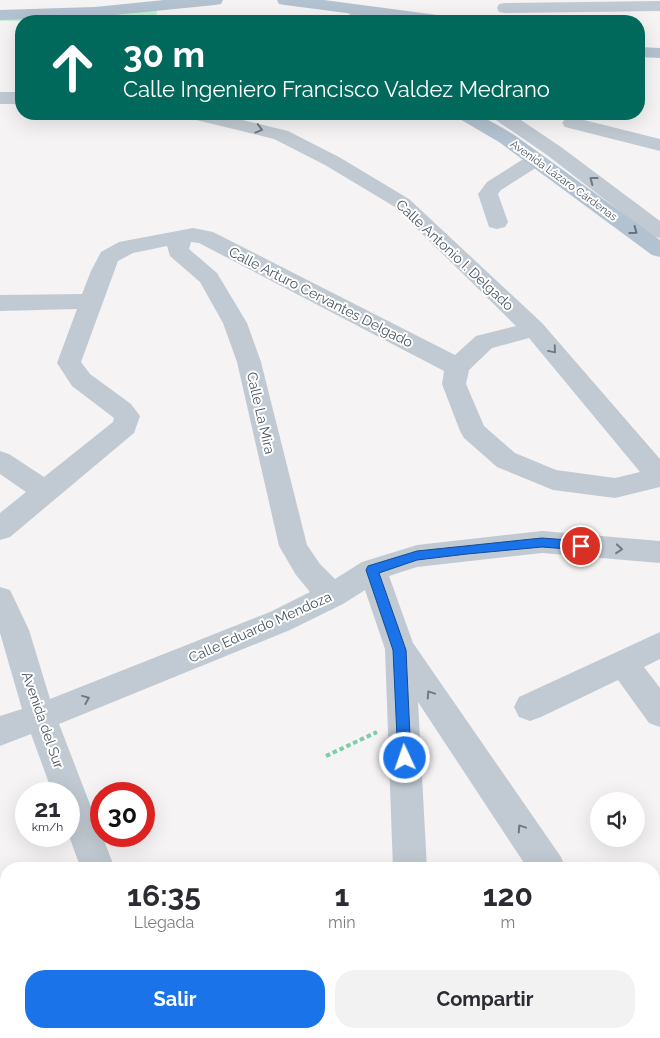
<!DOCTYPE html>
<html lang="es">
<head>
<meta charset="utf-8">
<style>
	:root { --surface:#fff; --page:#f2f2f3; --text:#2b2b33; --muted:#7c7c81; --accent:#1a73e8 }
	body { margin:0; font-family:Raleway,sans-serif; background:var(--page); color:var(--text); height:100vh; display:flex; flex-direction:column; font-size:19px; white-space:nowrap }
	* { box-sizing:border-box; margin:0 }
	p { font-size:16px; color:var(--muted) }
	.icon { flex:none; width:28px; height:28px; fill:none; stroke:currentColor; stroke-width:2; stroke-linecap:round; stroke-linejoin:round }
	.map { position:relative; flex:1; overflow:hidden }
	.drawer { position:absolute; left:0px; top:862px; width:660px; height:176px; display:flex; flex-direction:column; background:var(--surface); border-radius:20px 20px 0 0; box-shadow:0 5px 20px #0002 }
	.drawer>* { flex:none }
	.top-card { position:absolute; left:15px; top:15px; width:630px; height:105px; border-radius:20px; box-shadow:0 5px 20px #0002; background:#00695c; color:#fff; overflow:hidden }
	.buttons { position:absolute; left:590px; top:792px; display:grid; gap:10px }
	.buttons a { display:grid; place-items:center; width:55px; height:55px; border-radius:50%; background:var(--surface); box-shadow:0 5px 20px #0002; font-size:25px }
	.speed { position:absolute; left:15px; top:782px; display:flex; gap:10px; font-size:25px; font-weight:700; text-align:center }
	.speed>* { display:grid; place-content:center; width:65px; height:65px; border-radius:50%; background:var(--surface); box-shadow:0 5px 20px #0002; line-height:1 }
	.speed small { font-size:12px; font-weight:400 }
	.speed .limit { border:8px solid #d22; background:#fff; color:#111 }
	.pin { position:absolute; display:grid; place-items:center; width:42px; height:42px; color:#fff; margin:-21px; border:2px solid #fff; border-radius:50%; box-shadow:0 1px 5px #0007 }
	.me { position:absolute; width:55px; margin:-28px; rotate:357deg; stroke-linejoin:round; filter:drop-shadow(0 0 4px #0008) }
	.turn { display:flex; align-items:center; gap:18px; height:105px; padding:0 25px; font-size:22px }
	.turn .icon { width:65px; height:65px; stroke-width:2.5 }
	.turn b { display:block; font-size:35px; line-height:42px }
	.eta { display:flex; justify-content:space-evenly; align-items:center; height:85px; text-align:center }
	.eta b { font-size:30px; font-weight:700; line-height:35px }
	.cta { display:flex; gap:10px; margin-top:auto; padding:10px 25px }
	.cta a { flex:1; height:58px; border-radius:20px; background:var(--accent); color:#fff; font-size:20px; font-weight:700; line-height:58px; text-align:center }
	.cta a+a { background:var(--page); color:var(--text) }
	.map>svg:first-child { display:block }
	.green { fill:#c3f1d5 }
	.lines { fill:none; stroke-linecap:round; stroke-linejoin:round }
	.path { stroke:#7ad0a6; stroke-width:4; stroke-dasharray:4.5 3; stroke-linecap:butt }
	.minor { fill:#c1cad2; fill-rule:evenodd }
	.major { fill:#b3c2d1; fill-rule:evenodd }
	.oneway { stroke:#6e7983 }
	.oneway2 { stroke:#64717d }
	.route { fill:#1a73e8; stroke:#114b97 }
	.labels { text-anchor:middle; stroke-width:4; stroke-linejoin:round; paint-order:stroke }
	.far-street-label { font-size:11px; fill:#4a5661; stroke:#fff }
	.street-label { font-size:14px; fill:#4a5661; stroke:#fff }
</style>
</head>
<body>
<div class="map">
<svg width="660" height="1038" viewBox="0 0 660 1038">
	<rect width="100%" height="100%" fill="#f5f3f3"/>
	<!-- green -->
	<path class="green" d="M157,9l-1,12h-156v-3z"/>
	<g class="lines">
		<!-- path -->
		<path class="path" d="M326,756l51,-24"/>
		<!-- minor -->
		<path class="minor" d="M660,1v10l-155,2 -6,-1 -2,-4 2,-4 6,-1z
			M351,4l6,1 21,16h-20l-15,-12 2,-4z
			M0,92h21v12h-21z
			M185,114h33l70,17 51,26 70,42 133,124 118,136v28l-45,11 -62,-8 -56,-23 -33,-29 -4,-7 -18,-47 2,-13 -245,-128 -8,-1 -2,7 28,24 30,50 14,39 46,183 13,19 15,15 27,-17 55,-17 125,-14 118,10v22l-118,-10 -125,14 -28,9 24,67 148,214 5,12h-38l-110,-167 9,167h-34l-8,-220 -20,-59 -22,14 -53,26 -231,94 56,145h-34l-12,-33v-42h-16l-22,-60 -31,12v-30l22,-7 -22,-76v-46l10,3 19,40 21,69 220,-87 40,-20 -14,-17 -17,-29 -42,-184 -14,-39 -23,-41 -30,-26 -3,-10 -34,7 -15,8 -37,101 9,12 41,30 9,12 -6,17 -124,104 -10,3v-27l26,-21 -26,-18v-23l9,3 35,23 69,-55 1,-4 -42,-32 -15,-23 20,-54 -77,2v-16l82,-1 9,-23 10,-19 18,-10 74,-14 20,4 242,123 21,-19 40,-10 -121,-119 -70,-42 -51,-26 -86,-21zM529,338l111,134 -25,6 -59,-8 -41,-17 -31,-27 -18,-42 3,-14 23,-22z
			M490,114h22l49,33 99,74v17l-8,-2 -105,-81 -54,-37z
			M572,117l88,22v12l-95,-24 -3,-4 3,-4z
			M535,154l7,2 3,4 -3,4 -41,26 -3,4 10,28 -3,5 -8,2 -8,-2 -11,-33 9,-12 41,-26z
			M660,632v27l-16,8 16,21v39l-11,-4 -31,-43 -77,37 -11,4 -11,-4 -5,-10 5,-10z
			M654,1005l6,3v30h-19l-2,-6h15z
			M141,1032h38l2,6h-38z
			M394,1032h38v6h-38z"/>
		<!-- major -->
		<path class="major" d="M164,0h59l-2,4 -6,1 -120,12 -95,3v-10l95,-3z
			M277,0h47l121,16 6,1 3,4h-46l-123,-16 -6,-1z
			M639,47l21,1v10l-21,-1z
			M455,114h23l35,20 147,106v17l-8,-2 -153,-113 -41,-24z"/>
	</g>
	<!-- one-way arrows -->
	<defs><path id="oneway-chevron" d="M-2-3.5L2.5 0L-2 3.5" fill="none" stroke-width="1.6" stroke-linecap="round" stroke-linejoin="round" transform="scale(1.25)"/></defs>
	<g class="oneway">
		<use href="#oneway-chevron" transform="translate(259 129) rotate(15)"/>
		<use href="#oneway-chevron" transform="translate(593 180) rotate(-143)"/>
		<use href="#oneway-chevron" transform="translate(553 350) rotate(50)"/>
		<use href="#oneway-chevron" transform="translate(619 549) rotate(5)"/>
		<use href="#oneway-chevron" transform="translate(430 694) rotate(-124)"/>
		<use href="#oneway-chevron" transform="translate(86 699) rotate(-22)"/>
		<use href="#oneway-chevron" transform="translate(521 828) rotate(-124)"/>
	</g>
	<use class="oneway2" href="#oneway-chevron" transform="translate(634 231) rotate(36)"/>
	<!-- route -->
	<path class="route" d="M542,538l39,3 4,1 2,4 -2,3 -4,1 -39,-3 -75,7 -50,6 -38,13 27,77 5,108 -2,4 -4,2 -5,-2 -2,-4 -5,-108 -27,-80 2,-4 49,-15z"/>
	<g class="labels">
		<!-- far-street labels -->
		<g class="far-street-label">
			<text transform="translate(564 180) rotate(36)" y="4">Avenida Lázaro Cárdenas</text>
		</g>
		<!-- street labels -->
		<g class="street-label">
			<text transform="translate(455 255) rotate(43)" y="5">Calle Antonio I. Delgado</text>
			<text transform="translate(321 297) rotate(27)" y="5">Calle Arturo Cervantes Delgado</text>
			<text transform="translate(261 413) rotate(77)" y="5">Calle La Mira</text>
			<text transform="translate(260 627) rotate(-24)" y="5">Calle Eduardo Mendoza</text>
			<text transform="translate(43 720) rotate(71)" y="5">Avenida del Sur</text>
		</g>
	</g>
</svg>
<div class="buttons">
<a><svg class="icon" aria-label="sound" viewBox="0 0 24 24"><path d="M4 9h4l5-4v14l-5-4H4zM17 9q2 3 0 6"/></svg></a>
</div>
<div class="speed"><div>21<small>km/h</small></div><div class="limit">30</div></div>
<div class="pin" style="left:581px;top:546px;background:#d93025"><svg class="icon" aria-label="arrive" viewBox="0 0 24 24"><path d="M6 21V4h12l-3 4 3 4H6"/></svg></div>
<svg class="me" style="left:405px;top:758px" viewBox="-20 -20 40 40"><circle r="17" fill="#1a73e8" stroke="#fff" stroke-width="3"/><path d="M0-11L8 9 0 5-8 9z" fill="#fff"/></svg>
<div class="top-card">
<div class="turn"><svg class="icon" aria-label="ahead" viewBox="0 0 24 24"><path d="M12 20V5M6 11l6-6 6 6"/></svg><div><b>30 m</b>Calle Ingeniero Francisco Valdez Medrano</div></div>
</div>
<section class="drawer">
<div class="eta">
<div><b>16:35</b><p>Llegada</p></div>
<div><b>1</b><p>min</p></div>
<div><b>120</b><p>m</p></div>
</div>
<div class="cta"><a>Salir</a><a>Compartir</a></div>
</section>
</div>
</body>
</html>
